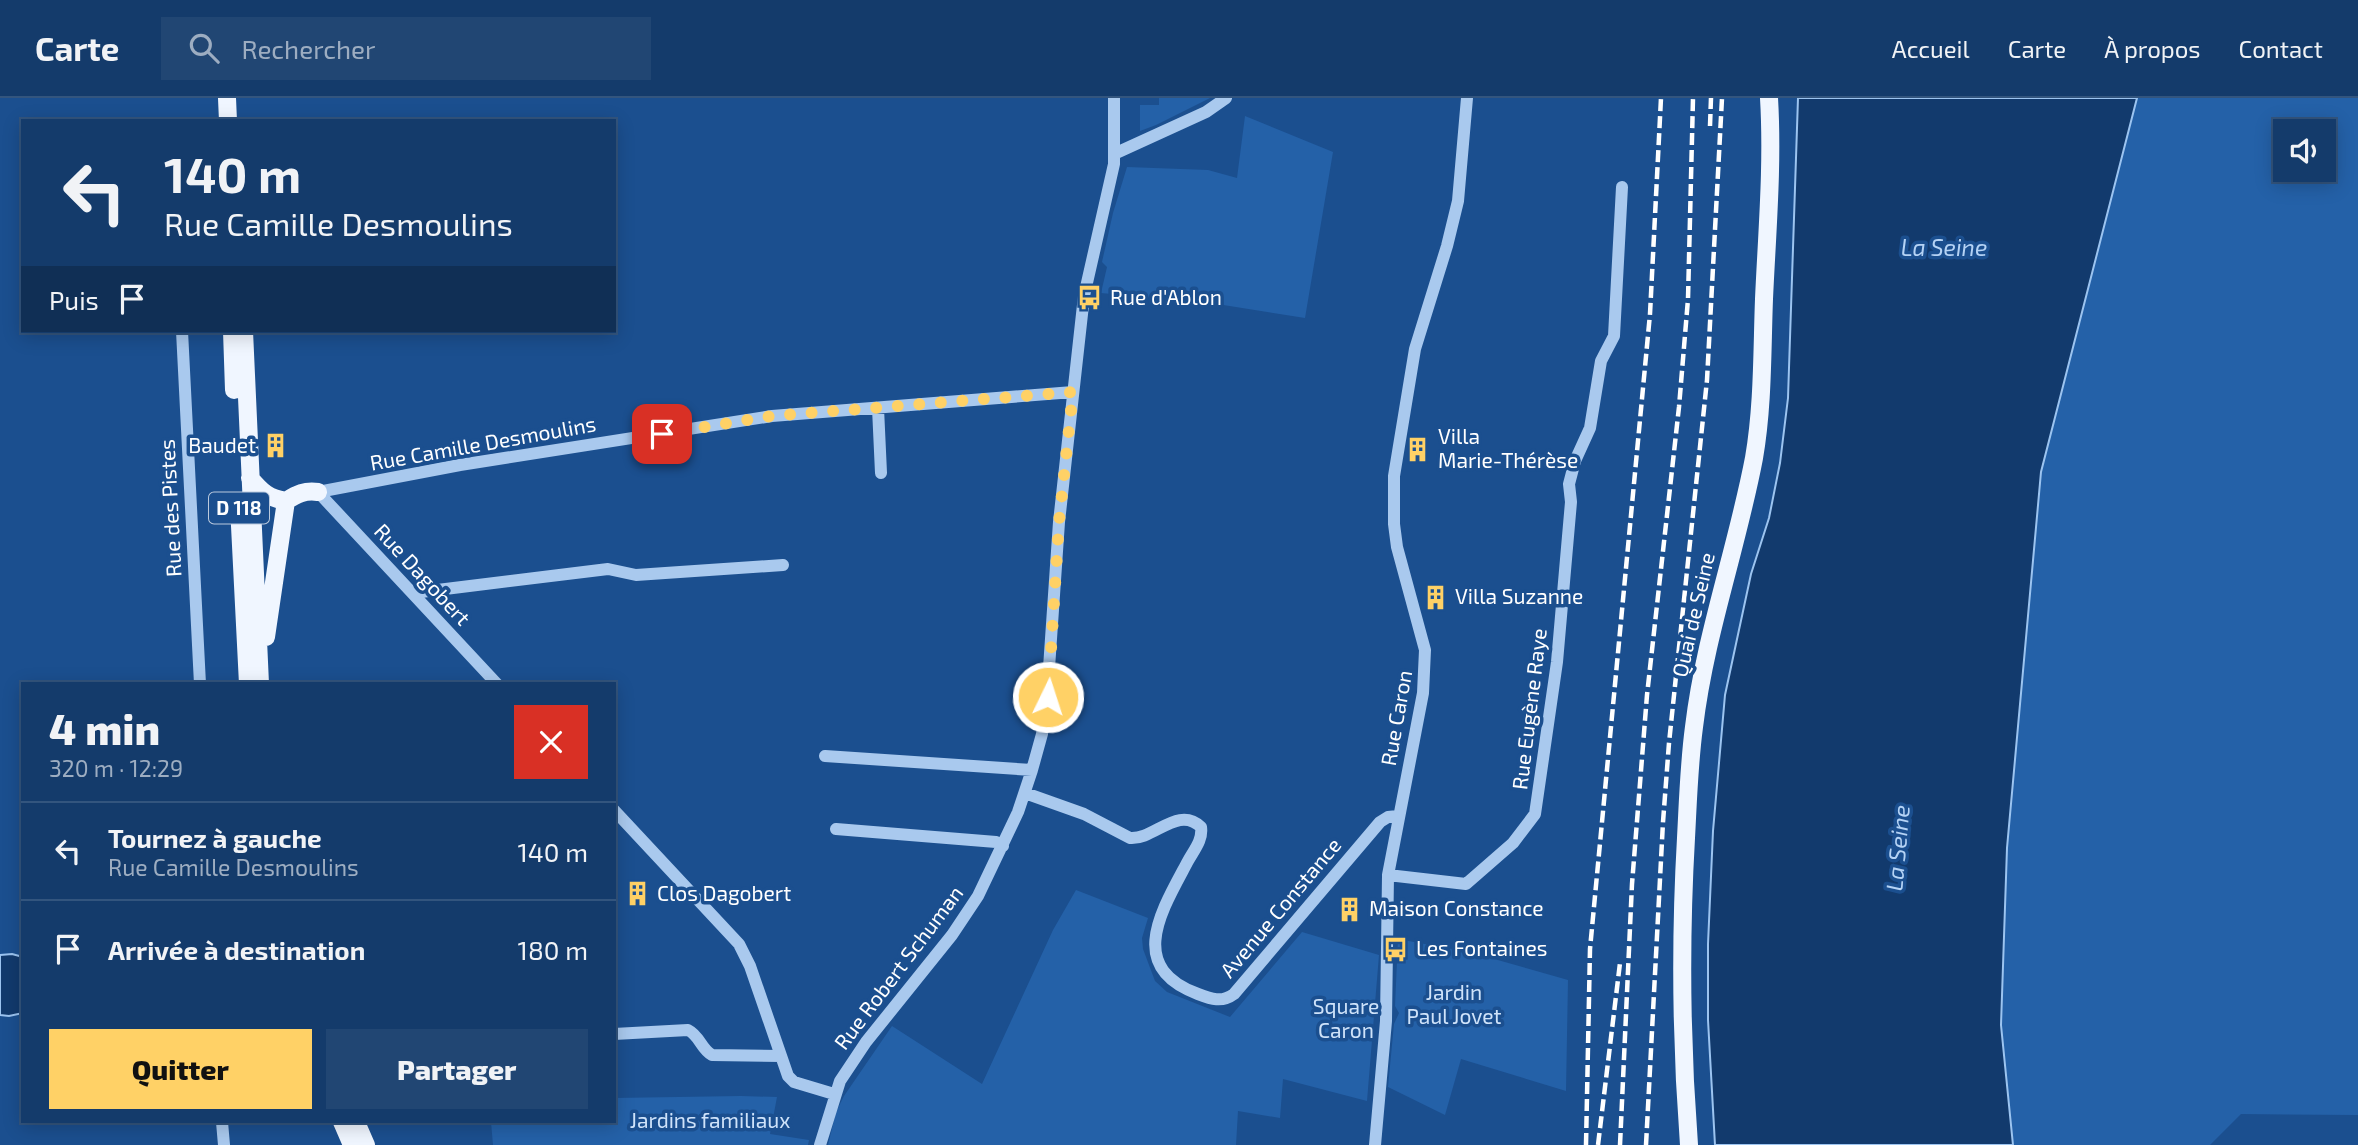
<!DOCTYPE html>
<html lang="fr">
<head>
<meta charset="utf-8">
<style>
	:root { --surface:#143b6b; --page:#214673; --text:#f1f3f6; --muted:#9dadc1; --line:#33557e; --accent:#ffd166 }
	body { margin:0; font-family:"Exo 2",sans-serif; background:var(--page); color:var(--text); height:100vh; display:flex; flex-direction:column; font-size:26px; white-space:nowrap }
	* { box-sizing:border-box; margin:0 }
	p { font-size:23px; color:var(--muted) }
	.icon { flex:none; width:38px; height:38px; fill:none; stroke:currentColor; stroke-width:2; stroke-linecap:round; stroke-linejoin:round }
	.map { position:relative; flex:1; overflow:hidden }
	.details { position:absolute; left:21px; top:584px; width:595px; height:441px; display:flex; flex-direction:column; background:var(--surface); border-radius:0px; box-shadow:0 4px 18px #0003,0 0 0 2px var(--line) }
	.details>* { flex:none }
	.top-card { position:absolute; left:21px; top:21px; width:595px; height:214px; border-radius:0px; box-shadow:0 4px 18px #0003,0 0 0 2px var(--line); background:#143b6b; color:var(--text); overflow:hidden }
	.buttons { position:absolute; left:2273px; top:21px; display:grid; gap:14px }
	.buttons a { display:grid; place-items:center; width:63px; height:63px; border-radius:0px; background:var(--surface); box-shadow:0 4px 18px #0003,0 0 0 2px var(--line); font-size:35px }
	.pin { position:absolute; display:grid; place-items:center; width:60px; height:60px; color:#fff; margin:-30px; border-radius:14px; box-shadow:0 4px 10px #0006 }
	.me { position:absolute; width:77px; margin:-38px; rotate:4deg; stroke-linejoin:round; filter:drop-shadow(0 0 5px #0008) }
	.turn { display:flex; align-items:center; gap:24px; height:147px; padding:0 28px; font-size:32px }
	.turn .icon { width:91px; height:91px; stroke-width:2.5 }
	.turn b { display:block; font-size:49px; line-height:60px }
	.then { display:flex; align-items:center; height:66px; padding:0 28px; background:#0003; gap:14px; font-size:26px }
	.round { display:grid; place-items:center; flex:none; width:74px; height:74px; border-radius:0px; background:var(--page) }
	.headline { display:flex; align-items:center; justify-content:space-between; height:119px; padding:0 28px }
	h1 { font-size:42px; font-weight:800; line-height:52px }
	.button { display:flex; gap:14px; margin-top:auto; padding:14px 28px }
	.button a { flex:1; height:80px; border-radius:0px; background:var(--accent); color:#111; font-size:28px; font-weight:800; line-height:80px; text-align:center }
	.button a+a { background:var(--page); color:var(--text) }
	ul { padding:0; list-style:none }
	li { display:flex; align-items:center; gap:21px; height:98px; padding:0 28px; border-top:2px solid var(--line) }
	li div { flex:1 }
	li b { display:block; font-size:26px }
	li em { font-style:normal }
	header { display:flex; align-items:center; gap:42px; box-sizing:border-box; height:98px; padding:0 35px; background:var(--surface); border-bottom:2px solid var(--line) }
	header strong { font-size:33px }
	nav { display:flex; gap:38px; margin-inline-start:auto; font-size:24px }
	.search { width:490px; height:63px; background:var(--page); display:flex; align-items:center; gap:18px; box-sizing:border-box; padding:0 24px; border-radius:0px; color:var(--muted); font-size:26px }
	.map>svg:first-child { display:block }
	.green { fill:#2461a8; fill-rule:evenodd }
	.water { fill:#123a6d; stroke:#9cc4f0; stroke-width:2 }
	.lines { fill:none; stroke-linecap:round; stroke-linejoin:round }
	.minor { stroke:#a9c9ee; stroke-width:12 }
	.major { stroke:#f0f6ff; stroke-width:18 }
	.rail { stroke:#fff; stroke-width:4.5; stroke-dasharray:12 5; stroke-linecap:butt }
	.route { stroke:#ffd166; stroke-width:12; stroke-dasharray:0 21.6 }
	.labels { text-anchor:middle; stroke-width:7; stroke-linejoin:round; paint-order:stroke }
	.shield { fill:#1b4f8f; stroke:#bbcadd; stroke-width:2 }
	.shield-label { font-size:19px; font-weight:bold; fill:#fff }
	.poi-label { font-size:21px; fill:#fff; stroke:#1b4f8f; text-anchor:start }
	.street-label { font-size:21px; fill:#fff; stroke:#1b4f8f }
	.park-label { font-size:21px; fill:#cfe3fa; stroke:#1b4f8f }
	.water-label { font-size:23px; font-style:italic; fill:#b5d3f5; stroke:#1b4f8f }
</style>
</head>
<body>
<header>
<strong>Carte</strong>
<div class="search"><svg class="icon" aria-label="search" viewBox="0 0 24 24"><circle cx="10" cy="10" r="6"/><path d="M15 15l6 6"/></svg>Rechercher</div>
<nav><a>Accueil</a><a>Carte</a><a>À propos</a><a>Contact</a></nav>
</header>
<div class="map">
<svg width="2358" height="1047" viewBox="0 0 2358 1047">
	<rect width="100%" height="100%" fill="#1b4f8f"/>
	<!-- green -->
	<path class="green" d="M1159,0h51l-54,27 -16,6v-26h19z
		M2137,0h221v1017l-117,-1 -31,31h-197l-12,-120 6,-177 34,-376zM2286,33h38v39h-38z
		M1245,18l88,36 -28,166 -88,-14 -116,-11 6,-26 -5,-5 11,-49 14,-46 81,3 29,8z
		M1076,792l72,28 -6,20 1,11 12,32 12,11 63,25 72,-85 77,23 -12,146 -84,-22 -3,39 -42,-7 -2,34h-408l8,-33 8,-16 48,-70 90,58 71,-154z
		M1398,841l75,14 95,27 -2,111 -105,-32 -16,56 -57,-28 6,-63 5,-11 -4,-7z
		M741,998l36,1 -7,37 39,6 -1,5h-315l-2,-23h123v-24z"/>
	<!-- water -->
	<path class="water" d="M1798,0h339l-96,374 -34,376 -6,177 12,120h-298l-7,-125v-76l5,-113 12,-136 26,-121 18,-56 11,-55 8,-65z
		M12,856l11,3v56l-14,3 -9,-1v-60z"/>
	<g class="lines">
		<!-- minor -->
		<path class="minor" d="M1114,56l92,-42 20,-14
			M182,233l18,353
			M878,310l3,65
			M318,394l142,-27 312,-49 301,-24
			M318,394l179,192
			M413,495l195,-24 28,6 147,-10
			M825,658l207,14
			M1025,695l59,21 46,24c24,2 48,-33 71,-11 2,13 -7,23 -13,34 -26,49 -63,106 10,133 13,5 24,9 36,0l146,-172 8,-5 10,-1
			M614,712l125,134 11,22 38,110 6,6 40,12
			M836,731l160,13 7,4
			M1388,777l78,9 47,-41 22,-29 22,-152 14,-160 -2,-18 6,-23 15,-33 11,-67 13,-25 8,-149
			M614,936l74,-4c12,6 13,19 24,25l69,1
			M222,1024l2,23
			M820,1047l20,-64 26,-39 86,-107 26,-39 40,-84 14,-42 10,-36 5,-37 12,-175 25,-226 30,-132v-66
			M1375,1047l11,-124 2,-146 35,-182 2,-43 -28,-103 -3,-23v-48l21,-127 32,-103 11,-45 9,-103"/>
		<!-- major -->
		<path class="major" d="M227,0l1,23
			M232,233l2,59
			M244,233l16,353
			M250,380c12,14 18,20 36,23 11,-7 19,-11 32,-9
			M239,408l9,178
			M266,539l20,-136
			M342,1024l10,23
			M356,1024l10,23
			M1689,1047c-8,-104 -9,-203 -3,-307 2,-37 3,-74 8,-111 11,-92 43,-179 60,-269 9,-52 8,-106 10,-159 3,-67 9,-134 5,-201"/>
		<!-- rail -->
		<path class="rail" d="M1710,28l1,-28
			M1586,1047l4,-196 60,-635 11,-216
			M1598,1047l22,-182
			M1620,1047l12,-261 15,-189 32,-288 9,-108 5,-201
			M1646,1047l17,-323 6,-79 38,-363 15,-282"/>
	</g>
	<g class="lines">
		<!-- route -->
		<path class="route" d="M662,336l110,-18 301,-24 -14,130 -11,175"/>
	</g>
	<!-- icons -->
	<defs>
		<symbol id="bus-bare" viewBox="-9 -9 18 18"><path d="M-5-6H5V4H4V6H2V4H-2V6H-4V4H-5ZM-3.5-4V0h7V-4ZM-3.5 1.2v1.5H-2V1.2ZM2 1.2v1.5H3.5V1.2Z" fill="#ffd166" stroke="#1b4f8f" stroke-width="2.5" paint-order="stroke"/></symbol>
		<symbol id="building-bare" viewBox="-9 -9 18 18"><path d="M-4-6H4V6H1V3H-1V6H-4ZM-2.5-4.3h1.7v1.8h-1.7ZM.8-4.3h1.7v1.8H.8ZM-2.5-1h1.7V.8h-1.7ZM.8-1h1.7V.8H.8Z" fill="#ffd166" stroke="#1b4f8f" stroke-width="2.5" paint-order="stroke"/></symbol>
	</defs>
	<g fill-rule="evenodd">
		<use href="#bus-bare" x="1072" y="182" width="35" height="35"/>
		<use href="#building-bare" x="258" y="330" width="35" height="35"/>
		<use href="#building-bare" x="1400" y="334" width="35" height="35"/>
		<use href="#building-bare" x="1418" y="482" width="35" height="35"/>
		<use href="#building-bare" x="620" y="778" width="35" height="35"/>
		<use href="#building-bare" x="1332" y="794" width="35" height="35"/>
		<use href="#bus-bare" x="1378" y="834" width="35" height="35"/>
	</g>
	<g class="labels">
		<!-- shield labels -->
		<rect class="shield" x="209" y="394.5" width="60" height="31" rx="5"/>
		<g class="shield-label">
			<text x="239" y="417">D 118</text>
		</g>
		<!-- poi labels -->
		<g class="poi-label">
			<text x="1110" y="207">Rue d'Ablon</text>
			<text x="1438" y="346">Villa<tspan x="1438" dy="24">Marie-Thérèse</tspan></text>
			<text x="256" y="355" text-anchor="end">Baudet</text>
			<text x="1455" y="506">Villa Suzanne</text>
			<text x="657" y="803">Clos Dagobert</text>
			<text x="1369" y="818">Maison Constance</text>
			<text x="1416" y="858">Les Fontaines</text>
		</g>
		<!-- street labels -->
		<g class="street-label">
			<text transform="translate(483 346) rotate(-10)" y="7">Rue Camille Desmoulins</text>
			<text transform="translate(171 410) rotate(-93)" y="7">Rue des Pistes</text>
			<text transform="translate(422 477) rotate(47)" y="7">Rue Dagobert</text>
			<text transform="translate(1694 517) rotate(-77)" y="7">Quai de Seine</text>
			<text transform="translate(1530 611) rotate(-83)" y="7">Rue Eugène Raye</text>
			<text transform="translate(1397 620) rotate(-80)" y="7">Rue Caron</text>
			<text transform="translate(1281 810) rotate(-50)" y="7">Avenue Constance</text>
			<text transform="translate(899 870) rotate(-53)" y="7">Rue Robert Schuman</text>
		</g>
		<!-- park labels -->
		<g class="park-label">
			<text x="1454" y="902">Jardin<tspan x="1454" dy="24">Paul Jovet</tspan></text>
			<text x="1346" y="916">Square<tspan x="1346" dy="24">Caron</tspan></text>
			<text x="710" y="1030">Jardins familiaux</text>
		</g>
		<!-- water labels -->
		<g class="water-label">
			<text x="1944" y="158">La Seine</text>
			<text transform="translate(1898 750) rotate(-85)" y="8">La Seine</text>
		</g>
	</g>
</svg>
<div class="buttons">
<a><svg class="icon" aria-label="sound" viewBox="0 0 24 24"><path d="M4 9h4l5-4v14l-5-4H4zM17 9q2 3 0 6"/></svg></a>
</div>
<div class="pin" style="left:662px;top:336px;background:#d93025"><svg class="icon" aria-label="arrive" viewBox="0 0 24 24"><path d="M6 21V4h12l-3 4 3 4H6"/></svg></div>
<svg class="me" style="left:1048px;top:599px" viewBox="-20 -20 40 40"><circle r="17" fill="#ffd166" stroke="#fff" stroke-width="3"/><path d="M0-11L8 9 0 5-8 9z" fill="#fff"/></svg>
<div class="top-card">
<div class="turn"><svg class="icon" aria-label="left" viewBox="0 0 24 24"><path d="M17 20v-9H6M10 6l-5 5 5 5"/></svg><div><b>140 m</b>Rue Camille Desmoulins</div></div>
<div class="then">Puis<svg class="icon" aria-label="arrive" viewBox="0 0 24 24"><path d="M6 21V4h12l-3 4 3 4H6"/></svg></div>
</div>
<section class="details">
<div class="headline"><div><h1>4 min</h1><p>320 m · 12:29</p></div><a class="round" style="background:#d93025;color:#fff"><svg class="icon" aria-label="close" viewBox="0 0 24 24"><path d="M6 6l12 12M18 6L6 18"/></svg></a></div>
<ul>
<li><svg class="icon" aria-label="left" viewBox="0 0 24 24"><path d="M17 20v-9H6M10 6l-5 5 5 5"/></svg><div><b>Tournez à gauche</b><p>Rue Camille Desmoulins</p></div><em>140 m</em></li>
<li><svg class="icon" aria-label="arrive" viewBox="0 0 24 24"><path d="M6 21V4h12l-3 4 3 4H6"/></svg><div><b>Arrivée à destination</b></div><em>180 m</em></li>
</ul>
<div class="button"><a>Quitter</a><a>Partager</a></div>
</section>
</div>
</body>
</html>
